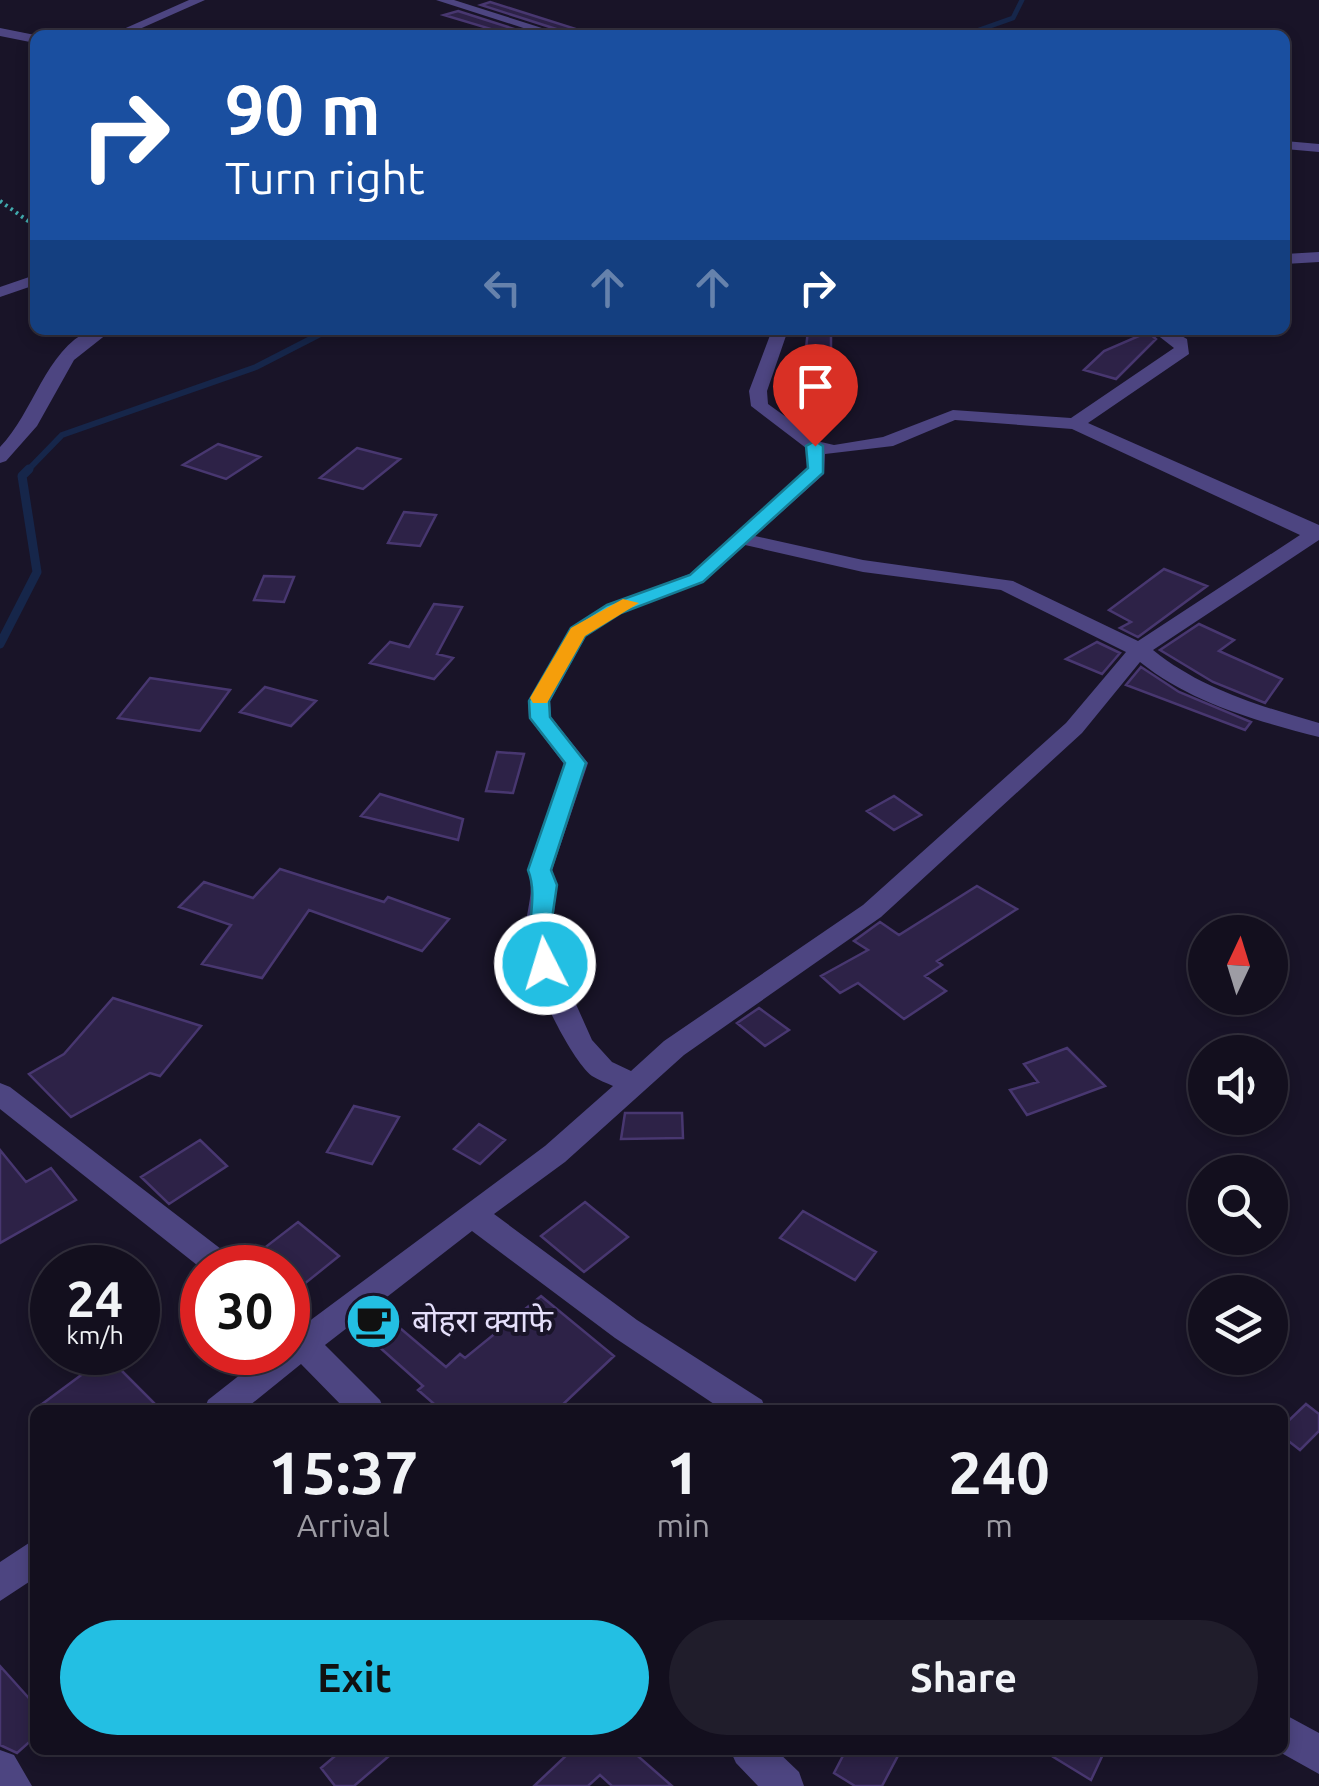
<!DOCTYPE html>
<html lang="en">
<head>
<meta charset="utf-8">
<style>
	:root { --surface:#130f1e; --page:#201d2b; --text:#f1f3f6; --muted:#9d9ca4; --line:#322f3c; --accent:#23bfe3 }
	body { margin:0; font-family:Ubuntu,"Noto Sans Devanagari",sans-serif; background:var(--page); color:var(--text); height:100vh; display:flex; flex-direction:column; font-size:38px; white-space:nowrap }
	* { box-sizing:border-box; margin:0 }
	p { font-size:32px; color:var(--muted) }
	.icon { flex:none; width:55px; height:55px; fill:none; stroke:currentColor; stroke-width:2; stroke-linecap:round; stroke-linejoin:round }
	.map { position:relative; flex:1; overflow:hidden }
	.sheet { position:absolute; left:30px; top:1405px; width:1258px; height:350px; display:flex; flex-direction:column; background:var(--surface); border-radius:15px; box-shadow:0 5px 15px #0003,0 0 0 2px var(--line) }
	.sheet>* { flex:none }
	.hud { position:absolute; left:30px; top:30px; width:1260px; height:305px; border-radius:15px; box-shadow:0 5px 15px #0003,0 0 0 2px var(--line); background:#1a4fa0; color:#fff; overflow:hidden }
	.needle { width:65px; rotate:4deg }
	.controls { position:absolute; left:1188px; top:915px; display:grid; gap:20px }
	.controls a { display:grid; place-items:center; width:100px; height:100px; border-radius:50%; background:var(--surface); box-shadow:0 5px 15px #0003,0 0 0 2px var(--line); font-size:50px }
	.speed { position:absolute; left:30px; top:1245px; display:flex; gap:20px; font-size:50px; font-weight:700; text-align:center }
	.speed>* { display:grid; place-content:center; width:130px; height:130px; border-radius:50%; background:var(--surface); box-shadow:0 5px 15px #0003,0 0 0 2px var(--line); line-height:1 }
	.speed small { font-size:25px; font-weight:400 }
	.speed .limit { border:15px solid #d22; background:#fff; color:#111 }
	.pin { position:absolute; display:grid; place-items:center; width:85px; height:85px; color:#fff; margin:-102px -42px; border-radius:50% 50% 50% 0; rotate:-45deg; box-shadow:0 0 10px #0007 }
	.pin .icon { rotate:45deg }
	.me { position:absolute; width:110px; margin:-55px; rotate:355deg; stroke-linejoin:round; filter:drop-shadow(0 0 8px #0008) }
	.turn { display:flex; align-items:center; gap:35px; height:210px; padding:0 30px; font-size:45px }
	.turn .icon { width:130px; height:130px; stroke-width:2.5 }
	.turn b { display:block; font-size:70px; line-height:85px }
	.lanes { display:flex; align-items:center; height:95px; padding:0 30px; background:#0003; justify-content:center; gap:50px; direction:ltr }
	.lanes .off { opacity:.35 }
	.eta { display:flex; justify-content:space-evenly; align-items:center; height:170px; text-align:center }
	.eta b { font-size:60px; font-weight:700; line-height:70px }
	.button { display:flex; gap:20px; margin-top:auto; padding:20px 30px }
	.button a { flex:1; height:115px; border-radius:60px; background:var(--accent); color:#111; font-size:40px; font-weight:700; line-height:115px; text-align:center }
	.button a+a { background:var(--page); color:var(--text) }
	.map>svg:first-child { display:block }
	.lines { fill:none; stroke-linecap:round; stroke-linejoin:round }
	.stream-far2 { stroke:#16264a; stroke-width:5 }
	.stream-far1 { stroke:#16264a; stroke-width:6 }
	.stream { stroke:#16264a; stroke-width:9 }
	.building { fill:#2d2247; stroke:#483770; stroke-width:2.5 }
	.path { stroke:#41abae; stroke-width:4; stroke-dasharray:2.5 4; stroke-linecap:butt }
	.minor { fill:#4d4581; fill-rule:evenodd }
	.route { fill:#23bfe3; stroke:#177c94; stroke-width:2.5 }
	.slow { fill:#f59e0b }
	.labels { text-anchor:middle; stroke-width:8; stroke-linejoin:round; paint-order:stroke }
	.near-poi-label { font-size:32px; fill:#e5dffb; stroke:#191428; text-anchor:start }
</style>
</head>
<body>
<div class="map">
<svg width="1319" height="1786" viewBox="0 0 1319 1786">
	<rect width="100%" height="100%" fill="#191428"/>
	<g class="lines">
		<!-- stream-far2 -->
		<path class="stream-far2" d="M965,35l48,-17 9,-18"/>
		<!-- stream-far1 -->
		<path class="stream-far1" d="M27,471l35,-36 194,-68 72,-37"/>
		<!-- stream -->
		<path class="stream" d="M0,644l37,-72 -15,-96 7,-7"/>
	</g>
	<!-- building -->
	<path class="building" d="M490,2l86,27 -1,6 -94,-30z
		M458,11l75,24h-22l-67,-20z
		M808,330h23v47l-28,-1z
		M1148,332l8,7 -40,40 -32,-9 20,-19z
		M218,444l42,13 -34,22 -43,-14z
		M357,448l43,11 -37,30 -43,-11z
		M404,512l32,3 -16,31 -32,-3z
		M1164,569l43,17 -69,51 -18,-9 11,-6 -22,-12z
		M264,576l30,1 -10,25 -30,-2z
		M434,604l28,3 -25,47 16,4 -19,21 -64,-16 20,-21 19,5z
		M1199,624l35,16 -15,11 63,28 -17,24 -52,-21 -53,-32z
		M1097,642l23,11 -18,21 -36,-15z
		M1141,667l38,25 72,30 -6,8 -119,-45z
		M150,678l80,12 -30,41 -82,-13z
		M265,687l51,14 -25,25 -51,-14z
		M497,752l27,2 -11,39 -27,-2z
		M380,794l83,25 -5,21 -97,-24z
		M894,796l27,19 -27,15 -27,-19z
		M280,869l104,33 4,-5 61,22 -27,32 -113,-41 -47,68 -60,-14 29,-39 -52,-18 25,-25 49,16z
		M977,886l40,23 -80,52 5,4 -17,11 21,15 -42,28 -46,-36 -18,10 -19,-17 47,-26 -14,-9 26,-19 19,13z
		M113,998l88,28 -41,50 -10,-3 -79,44 -42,-43 35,-20z
		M759,1008l30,22 -24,16 -28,-23z
		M1067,1048l38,38 -78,29 -17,-25 28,-8 -14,-18z
		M354,1106l45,11 -27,47 -45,-12z
		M625,1113h57l1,25 -62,1z
		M479,1124l26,16 -25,24 -26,-15z
		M200,1140l27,26 -58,38 -28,-27z
		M0,1150l26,32 25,-14 25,32 -76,43z
		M585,1202l43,35 -44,35 -43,-36z
		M803,1211l73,41 -21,28 -75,-42z
		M298,1222l41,34 -51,41v-29l-47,-2z
		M541,1296l73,60 -57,54h-116l-23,-20 5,-4 -65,-58 22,-17 66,56 14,-13 5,4z
		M107,1356l54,54h-127z
		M1306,1404l13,10v17l-19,19 -18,-14v-9z
		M0,1666l35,39v32l-18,16 -17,-8z
		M342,1750h54l-42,36h-19l-14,-18z
		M572,1750h59l41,36h-60l-12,-11 -12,11h-54z
		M846,1750h55l-19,36h-27l-21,-13z
		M1042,1750h63l-14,30z"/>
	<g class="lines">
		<!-- path -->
		<path class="path" d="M0,201l31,22"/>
		<!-- minor -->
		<path class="minor" d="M189,0h16l-79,35h-16z
			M436,0h18l110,35h-19z
			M0,28l35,7v8l-35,-7z
			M1285,141l34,3v8l-34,-3z
			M1319,252v10l-34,2v-10z
			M35,275v10l-35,12v-10z
			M90,330h22l-38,30 -37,66 -31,35 -6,2v-16c34,-35 45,-96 90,-117z
			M772,330h16l-21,61 1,13 53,38 13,3 49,-8 70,-27 118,8 103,-70 -23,-18h20l16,9 2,15 -101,69 231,102v15l-166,110c48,39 107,56 166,73v14c-62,-16 -128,-34 -179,-75l-58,71 -201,184 -197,138 -119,107 -71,52 143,106 125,80 4,10h-43l-108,-72 -143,-107 -147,114 55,55 4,10h-38l-45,-46 -57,46h-40l4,-10 61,-48h19v-35l16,8 241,-179 68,-60c-6,-3 -15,-6 -21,-10 -24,-19 -65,-107 -67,-138 -1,-24 11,-44 3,-68l36,-106 -35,-46 -1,-17 43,-73 36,-23 83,-31 118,-105 -2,-21 -55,-42 -2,-15zM955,420l117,9 228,106 -162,106 -125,-60 -150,-21 -108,-24 69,-62 1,-20 68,-8zM745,545l118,27 138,18 125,62 -60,71 -203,182 -199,136 -33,30 -19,-9 -20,-22 -34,-76 -7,-25 6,-54 -5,-15 36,-107 -37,-46 -1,-16 36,-65 35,-23 83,-31z
			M0,1083l10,4 224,172 4,9 -36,1 -202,-160z
			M35,1539v39l-35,23v-39z
			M1282,1713l37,20v41l-43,-24h6z
			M0,1750l14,5 18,31h-32z
			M730,1750h46l23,22 5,14h-46l-22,-23z"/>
	</g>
	<!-- route -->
	<path class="route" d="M815,441l8,5v27l-120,109 -82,31 -36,23 -36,65 1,16 36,46 -35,107 6,15 -8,54 8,25 -12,8 -8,-2c-18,-34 4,-67 -9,-100l37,-107 -35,-45 -1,-17 42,-73 36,-23 83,-30 118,-107 -2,-22z"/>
	<!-- slow -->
	<path class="slow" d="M623,599l16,4 -54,33 -38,67h-14l-3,-5 41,-70z"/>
	<!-- icons -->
	<defs>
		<symbol id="cafe-disc" viewBox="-11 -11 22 22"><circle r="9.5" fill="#23bfe3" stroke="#191428"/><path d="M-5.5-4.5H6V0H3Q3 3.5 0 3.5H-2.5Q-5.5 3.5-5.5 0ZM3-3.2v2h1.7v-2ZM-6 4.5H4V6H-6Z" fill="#111"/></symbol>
	</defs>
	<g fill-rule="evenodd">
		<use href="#cafe-disc" x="342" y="1290" width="63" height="63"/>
	</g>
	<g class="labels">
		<!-- near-poi labels -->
		<g class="near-poi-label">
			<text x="412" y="1332">बोहरा क्याफे</text>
		</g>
	</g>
</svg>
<div class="controls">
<a><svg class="needle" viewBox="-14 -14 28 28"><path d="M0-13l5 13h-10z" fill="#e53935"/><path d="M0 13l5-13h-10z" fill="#9d9ca4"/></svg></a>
<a><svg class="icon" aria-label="sound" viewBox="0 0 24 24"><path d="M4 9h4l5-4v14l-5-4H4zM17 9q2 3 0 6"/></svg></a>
<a><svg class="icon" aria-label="search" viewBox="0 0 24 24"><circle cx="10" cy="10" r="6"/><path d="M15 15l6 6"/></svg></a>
<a><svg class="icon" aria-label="layers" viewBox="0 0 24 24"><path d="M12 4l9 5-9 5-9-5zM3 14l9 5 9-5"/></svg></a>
</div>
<div class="speed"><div>24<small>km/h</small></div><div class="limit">30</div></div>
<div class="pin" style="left:815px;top:446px;background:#d93025"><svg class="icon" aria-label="arrive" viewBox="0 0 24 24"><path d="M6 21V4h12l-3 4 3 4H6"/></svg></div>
<svg class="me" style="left:545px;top:964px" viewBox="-20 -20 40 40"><circle r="17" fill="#23bfe3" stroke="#fff" stroke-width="3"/><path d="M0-11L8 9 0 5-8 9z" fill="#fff"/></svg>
<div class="hud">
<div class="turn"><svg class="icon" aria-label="right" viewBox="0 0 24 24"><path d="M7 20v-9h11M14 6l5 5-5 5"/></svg><div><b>90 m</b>Turn right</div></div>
<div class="lanes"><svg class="icon off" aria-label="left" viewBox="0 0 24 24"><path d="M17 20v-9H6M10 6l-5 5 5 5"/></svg><svg class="icon off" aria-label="ahead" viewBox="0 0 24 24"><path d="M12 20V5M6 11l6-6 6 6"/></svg><svg class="icon off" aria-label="ahead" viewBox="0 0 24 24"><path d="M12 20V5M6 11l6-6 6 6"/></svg><svg class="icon" aria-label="right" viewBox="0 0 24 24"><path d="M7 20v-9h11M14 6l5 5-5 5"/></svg></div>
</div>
<section class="sheet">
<div class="eta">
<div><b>15:37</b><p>Arrival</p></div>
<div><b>1</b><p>min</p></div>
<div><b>240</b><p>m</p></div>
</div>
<div class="button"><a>Exit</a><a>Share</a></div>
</section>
</div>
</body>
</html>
